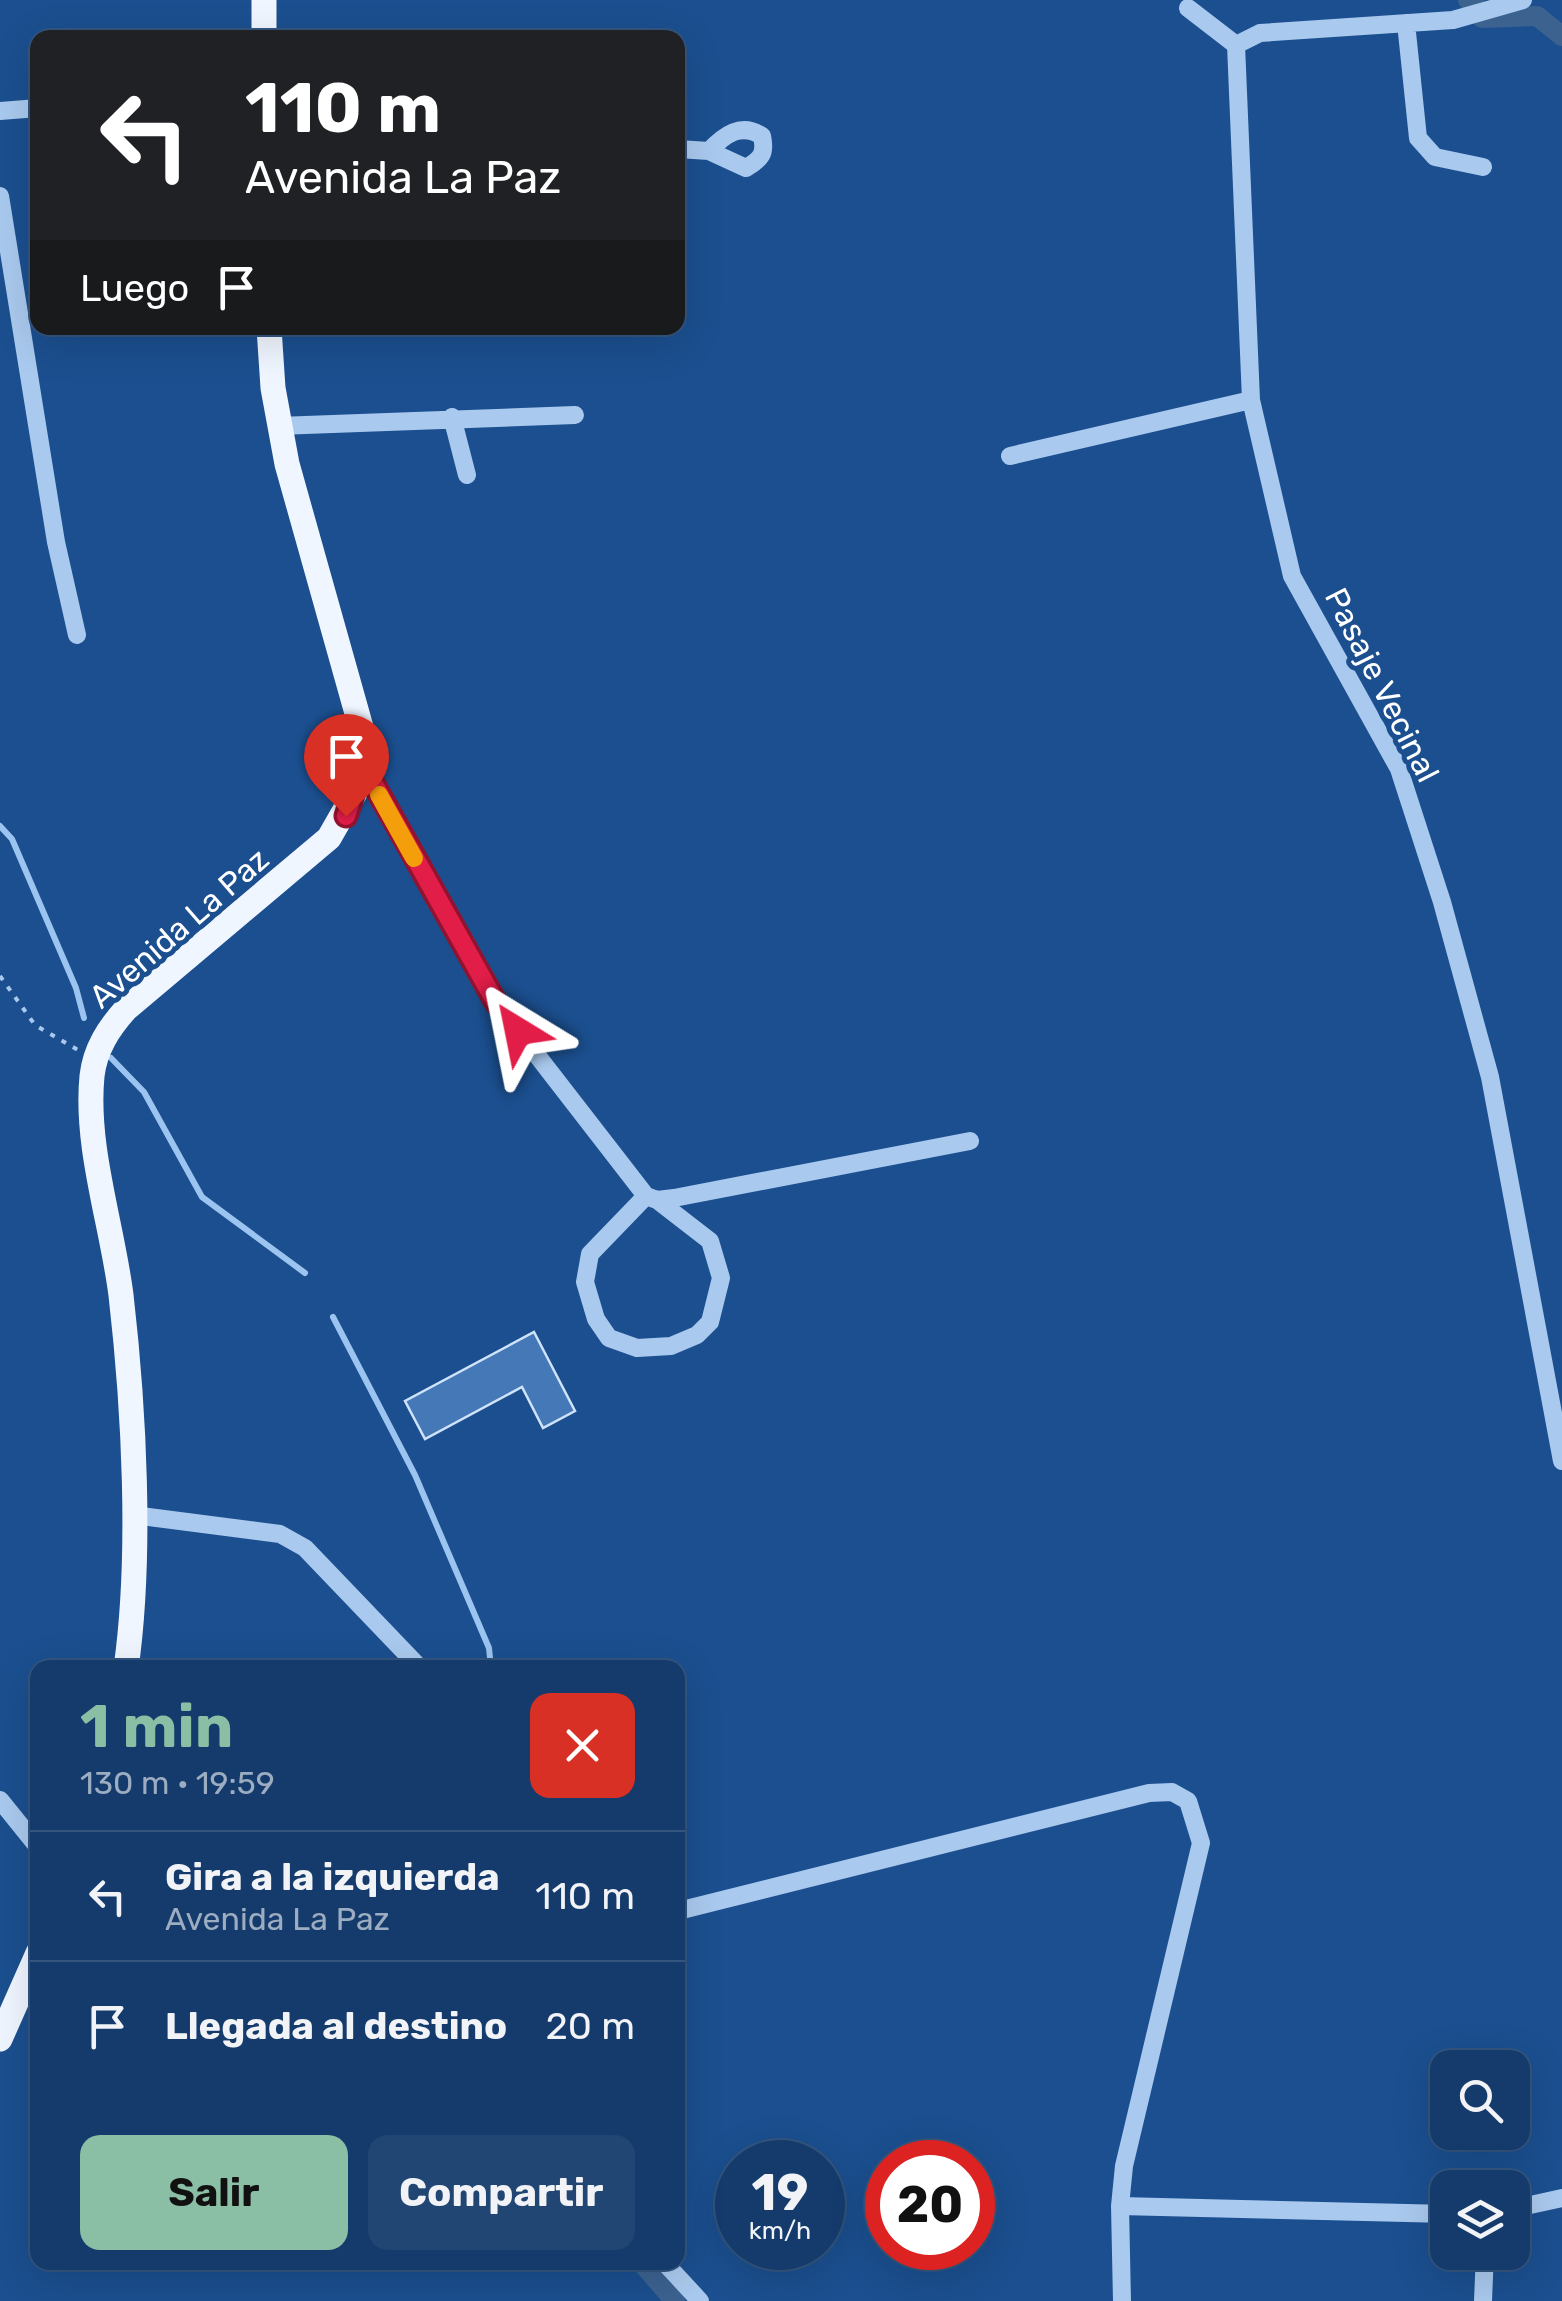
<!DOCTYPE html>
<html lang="es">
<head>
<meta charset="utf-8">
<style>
	:root { --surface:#143b6b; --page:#214673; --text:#f1f3f6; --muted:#9dadc1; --line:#33557e; --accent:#8abfa5 }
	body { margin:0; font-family:Rubik,sans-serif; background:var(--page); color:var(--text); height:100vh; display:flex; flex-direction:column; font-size:38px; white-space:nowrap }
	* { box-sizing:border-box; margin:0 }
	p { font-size:32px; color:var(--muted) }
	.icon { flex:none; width:55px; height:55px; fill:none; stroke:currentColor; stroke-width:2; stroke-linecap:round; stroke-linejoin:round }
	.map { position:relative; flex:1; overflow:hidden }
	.side { position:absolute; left:30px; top:1660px; width:655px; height:610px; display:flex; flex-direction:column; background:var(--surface); border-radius:20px; box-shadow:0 10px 40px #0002,0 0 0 2px var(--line) }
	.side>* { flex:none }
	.hud { position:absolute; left:30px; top:30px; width:655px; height:305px; border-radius:20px; box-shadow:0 10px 40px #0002,0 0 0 2px var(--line); background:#202124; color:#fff; overflow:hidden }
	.tools { position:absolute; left:1430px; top:2050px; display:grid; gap:20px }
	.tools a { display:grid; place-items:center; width:100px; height:100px; border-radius:20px; background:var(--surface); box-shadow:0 10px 40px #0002,0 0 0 2px var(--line); font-size:50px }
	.speed { position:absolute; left:715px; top:2140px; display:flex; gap:20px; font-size:50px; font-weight:700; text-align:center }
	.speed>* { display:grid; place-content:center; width:130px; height:130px; border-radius:50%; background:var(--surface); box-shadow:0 10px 40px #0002,0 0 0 2px var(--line); line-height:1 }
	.speed small { font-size:25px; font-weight:400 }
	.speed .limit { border:15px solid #d22; background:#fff; color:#111 }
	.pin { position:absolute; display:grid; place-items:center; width:85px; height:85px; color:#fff; margin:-102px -42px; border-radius:50% 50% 50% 0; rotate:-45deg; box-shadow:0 0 10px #0007 }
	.pin .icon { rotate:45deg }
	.me { position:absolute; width:110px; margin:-55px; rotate:325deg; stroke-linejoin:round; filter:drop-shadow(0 0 8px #0008) }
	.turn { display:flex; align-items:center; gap:35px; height:210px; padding:0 50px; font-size:45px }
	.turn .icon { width:130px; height:130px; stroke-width:2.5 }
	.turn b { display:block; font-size:70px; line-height:85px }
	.then { display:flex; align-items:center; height:95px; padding:0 50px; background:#0003; gap:20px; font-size:38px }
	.round { display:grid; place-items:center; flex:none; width:105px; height:105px; border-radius:20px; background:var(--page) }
	.overview { display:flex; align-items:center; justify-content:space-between; height:170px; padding:0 50px }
	h1 { font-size:60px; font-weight:700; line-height:75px; color:var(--accent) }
	.action { display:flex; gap:20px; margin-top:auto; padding:20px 50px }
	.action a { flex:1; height:115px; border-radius:20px; background:var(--accent); color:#111; font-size:40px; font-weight:700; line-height:115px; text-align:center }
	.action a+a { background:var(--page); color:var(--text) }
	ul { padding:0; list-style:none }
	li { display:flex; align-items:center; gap:30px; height:130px; padding:0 50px; border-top:2px solid var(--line) }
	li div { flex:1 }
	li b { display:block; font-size:38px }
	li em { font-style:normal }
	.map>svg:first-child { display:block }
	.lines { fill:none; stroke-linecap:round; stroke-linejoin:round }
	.stream { stroke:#9cc4f0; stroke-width:6 }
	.canal { stroke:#3c6290; stroke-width:20 }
	.building { fill:#4478b7; stroke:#cfe3fa; stroke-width:2.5 }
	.path { stroke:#a9c9ee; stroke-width:4; stroke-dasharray:5 8; stroke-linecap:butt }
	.minor { stroke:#a9c9ee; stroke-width:18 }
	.major { stroke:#f0f6ff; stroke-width:25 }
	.route-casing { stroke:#92132f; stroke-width:25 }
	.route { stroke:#e11d48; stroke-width:18 }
	.slow { stroke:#f59e0b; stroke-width:18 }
	.labels { text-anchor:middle; stroke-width:10; stroke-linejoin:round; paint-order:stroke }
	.street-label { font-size:32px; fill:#fff; stroke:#1b4f8f }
</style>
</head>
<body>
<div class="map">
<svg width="1562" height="2301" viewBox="0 0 1562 2301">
	<rect width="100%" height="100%" fill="#1b4f8f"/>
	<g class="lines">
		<!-- stream -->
		<path class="stream" d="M0,826l12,13 64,149 8,30
			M111,1058l33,34 58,105 103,76
			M333,1317l82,158 74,173 2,20"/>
		<!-- canal -->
		<path class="canal" d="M1468,0l9,7
			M1482,18l55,-2 25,20
			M641,2262l34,39"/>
	</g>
	<!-- building -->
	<path class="building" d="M534,1332l41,79 -32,17 -21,-41 -97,52 -20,-38z"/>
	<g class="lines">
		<!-- path -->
		<path class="path" d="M0,976l35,49 43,25"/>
		<!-- minor -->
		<path class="minor" d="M1188,8l48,37
			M1406,23l12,115 17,19 48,10
			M1236,45l15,355 41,176 107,193 43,133 48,175 72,384
			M1236,45l24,-12 193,-13 70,-20
			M0,111l38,-3
			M678,149l31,2 37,17c15,-9 20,-14 16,-32 -21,-14 -38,-1 -53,15
			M0,196l56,346 21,93
			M452,417l15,58
			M278,426l297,-11
			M1010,456l241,-56
			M363,765l132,236 151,195 11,4 17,-2 296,-57
			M646,1196l-56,58 -5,28 11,37 13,19 28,10 34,-2 26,-11 13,-13 11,-44 -11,-37 -53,-41
			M133,1515l147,19 25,14 115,120
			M0,1800l38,47
			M678,1911l471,-118 23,-1 16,9 13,42 -77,323 -4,40
			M1512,2209l50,-11
			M664,2262l36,39
			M1122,2301l-2,-95 328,8
			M1483,2301l2,-49"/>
		<!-- major -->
		<path class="major" d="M264,0v38
			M126,1668c16,-113 8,-260 -5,-373 -9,-71 -36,-148 -29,-219 3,-27 17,-48 34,-67l203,-171 28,-49 7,-51 -77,-274 -14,-76 -4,-60
			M0,2039l38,-86"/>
	</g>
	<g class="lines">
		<defs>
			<path id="route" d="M346,816l17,-51 132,236 23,30"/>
		</defs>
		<!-- route casing -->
		<use href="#route" class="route-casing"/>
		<!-- route -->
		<use href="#route" class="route"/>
		<!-- slow -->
		<path class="slow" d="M379,795l35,63"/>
	</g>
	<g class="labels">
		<!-- street labels -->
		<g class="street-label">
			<text transform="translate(1382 685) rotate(63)" y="11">Pasaje Vecinal</text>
			<text transform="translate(179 928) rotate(-41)" y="11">Avenida La Paz</text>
		</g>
	</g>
</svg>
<div class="tools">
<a><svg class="icon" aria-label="search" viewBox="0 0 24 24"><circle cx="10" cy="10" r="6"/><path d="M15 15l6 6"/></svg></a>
<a><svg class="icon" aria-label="layers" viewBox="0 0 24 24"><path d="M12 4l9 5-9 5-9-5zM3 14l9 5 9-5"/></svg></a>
</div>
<div class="speed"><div>19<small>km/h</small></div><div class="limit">20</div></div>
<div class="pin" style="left:346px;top:816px;background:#d93025"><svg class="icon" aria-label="arrive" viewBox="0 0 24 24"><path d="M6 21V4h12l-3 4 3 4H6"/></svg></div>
<svg class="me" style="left:518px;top:1031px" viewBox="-20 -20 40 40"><path d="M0-17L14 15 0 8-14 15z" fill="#e11d48" stroke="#fff" stroke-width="4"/></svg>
<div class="hud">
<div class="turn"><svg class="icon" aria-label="left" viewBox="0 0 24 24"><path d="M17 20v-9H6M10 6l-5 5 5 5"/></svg><div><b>110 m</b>Avenida La Paz</div></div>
<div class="then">Luego<svg class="icon" aria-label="arrive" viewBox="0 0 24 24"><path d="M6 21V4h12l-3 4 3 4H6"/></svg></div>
</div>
<section class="side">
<div class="overview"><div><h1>1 min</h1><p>130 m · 19:59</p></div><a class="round" style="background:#d93025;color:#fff"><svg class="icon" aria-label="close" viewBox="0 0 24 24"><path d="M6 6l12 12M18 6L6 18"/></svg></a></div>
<ul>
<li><svg class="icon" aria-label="left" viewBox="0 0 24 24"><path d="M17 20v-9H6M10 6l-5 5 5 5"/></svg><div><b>Gira a la izquierda</b><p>Avenida La Paz</p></div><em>110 m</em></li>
<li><svg class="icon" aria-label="arrive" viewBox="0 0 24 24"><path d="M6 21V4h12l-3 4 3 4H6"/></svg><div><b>Llegada al destino</b></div><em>20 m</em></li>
</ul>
<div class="action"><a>Salir</a><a>Compartir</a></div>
</section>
</div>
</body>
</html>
